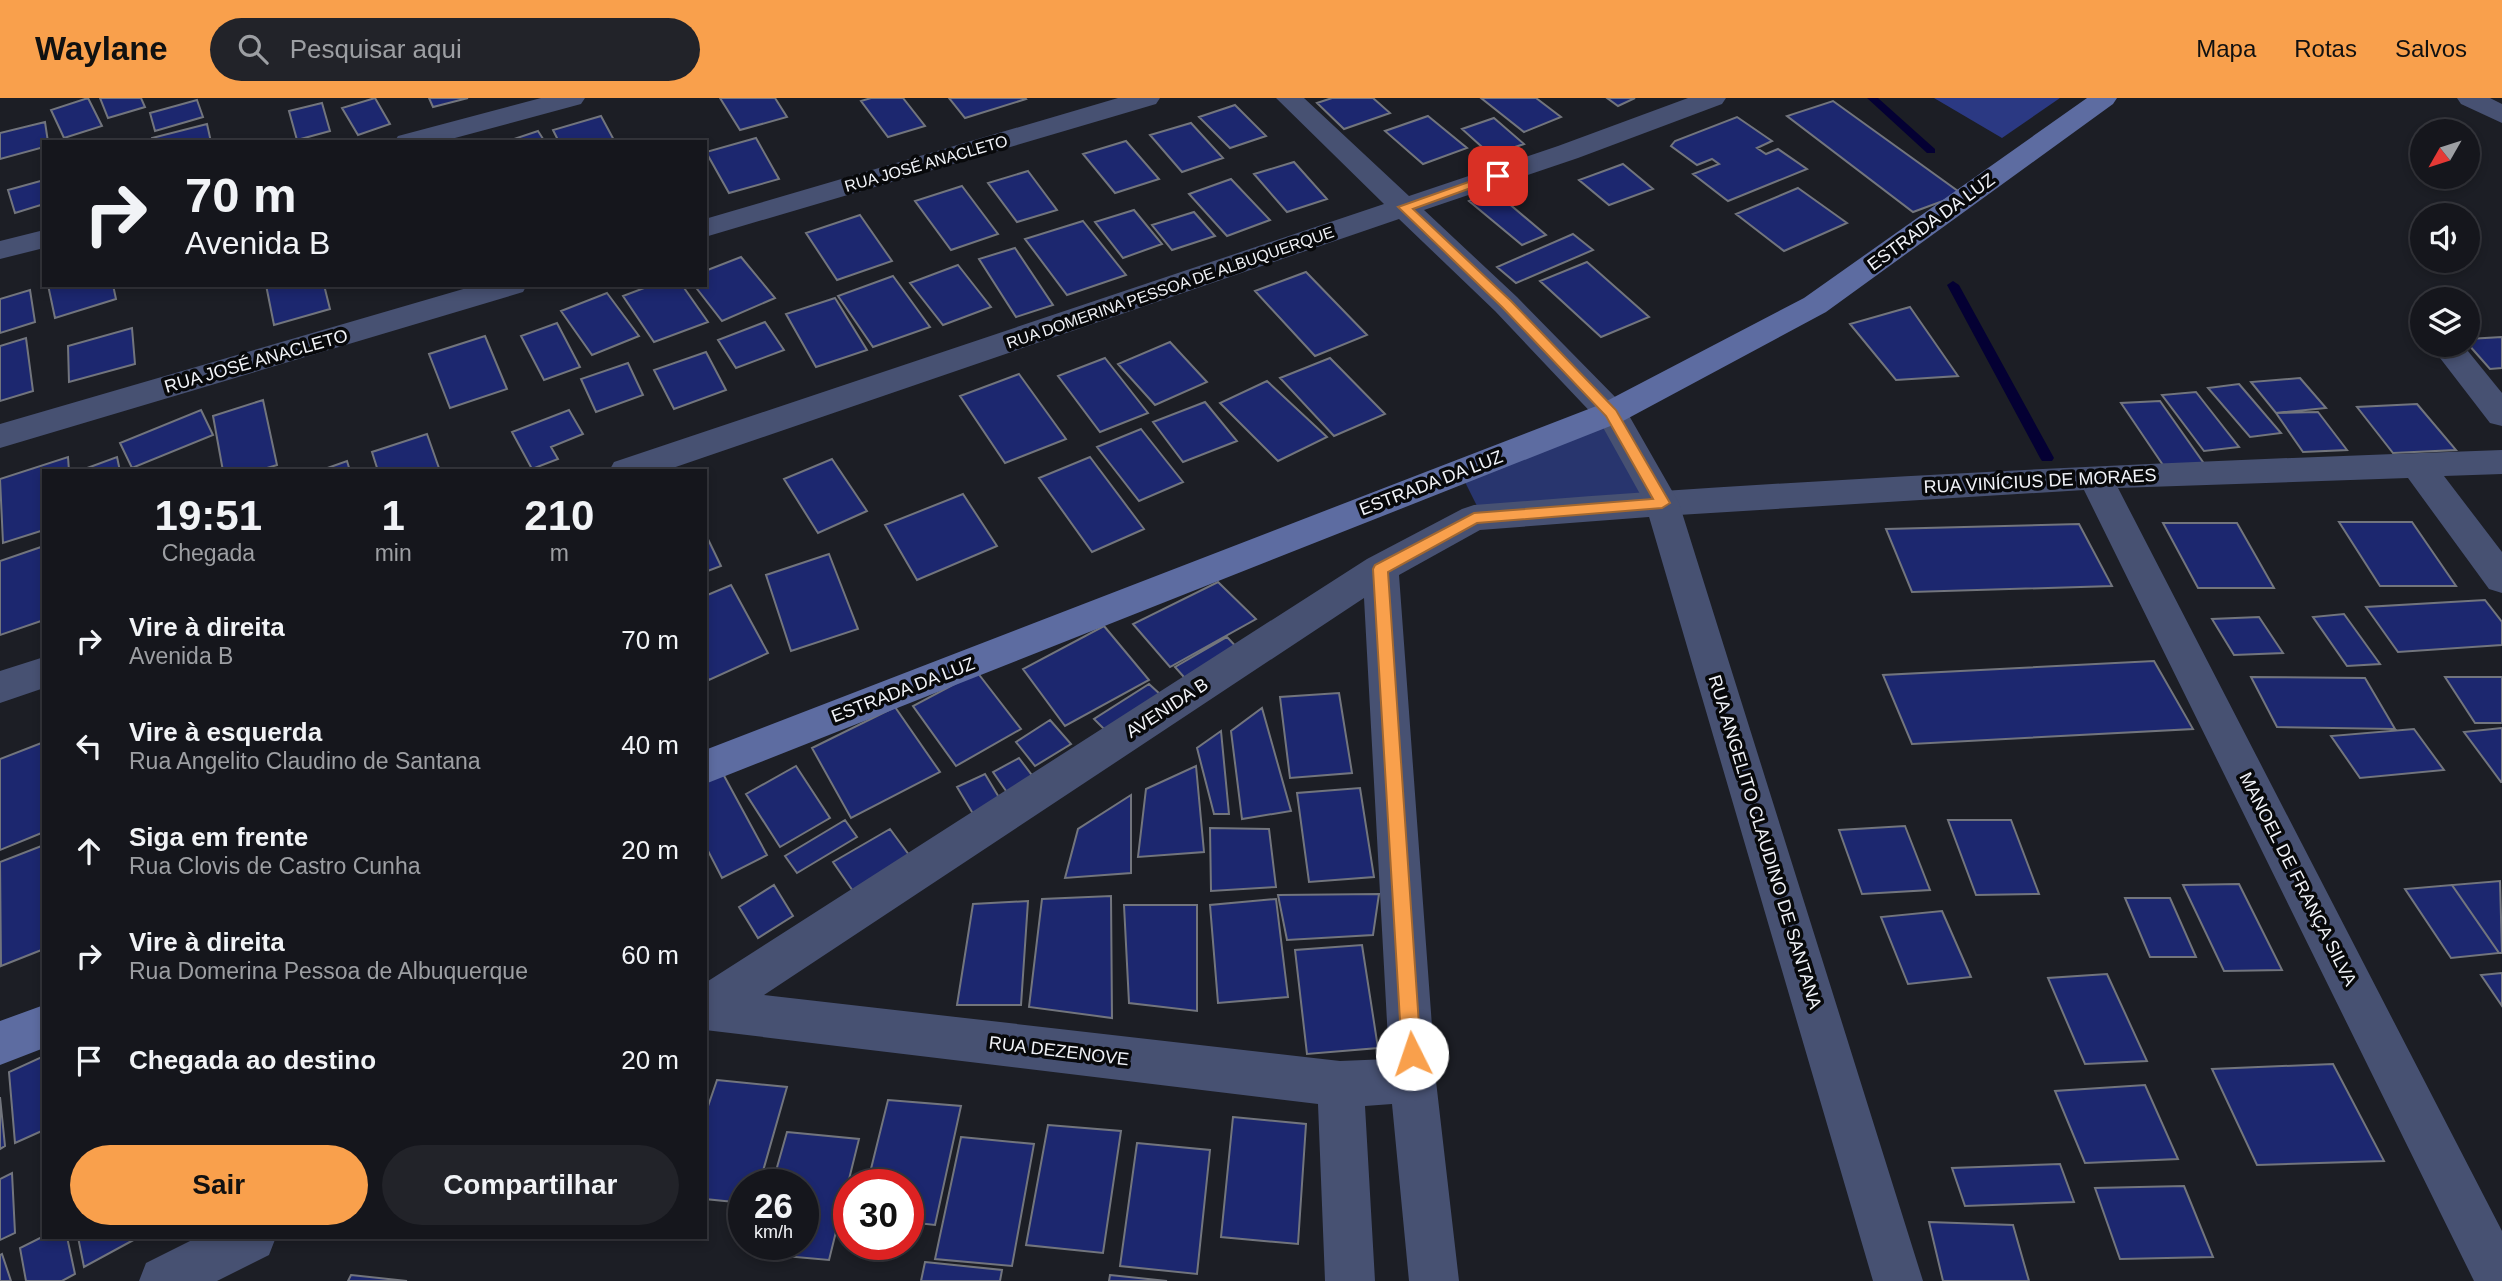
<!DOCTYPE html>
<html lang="pt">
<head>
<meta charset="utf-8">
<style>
	:root { --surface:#15161c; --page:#222329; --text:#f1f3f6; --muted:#9d9fa3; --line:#34353b; --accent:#f9a04c }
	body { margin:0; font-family:Helvetica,sans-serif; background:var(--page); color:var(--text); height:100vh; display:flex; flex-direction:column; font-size:26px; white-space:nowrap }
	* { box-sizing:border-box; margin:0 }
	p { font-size:23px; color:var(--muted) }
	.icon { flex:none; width:38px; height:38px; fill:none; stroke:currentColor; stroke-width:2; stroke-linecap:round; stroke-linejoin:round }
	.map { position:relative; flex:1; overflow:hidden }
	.drawer { position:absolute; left:42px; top:371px; width:665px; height:770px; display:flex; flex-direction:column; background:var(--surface); border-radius:0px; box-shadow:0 4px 10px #0003,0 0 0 2px var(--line) }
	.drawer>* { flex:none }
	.top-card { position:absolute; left:42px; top:42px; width:665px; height:147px; border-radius:0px; box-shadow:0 4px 10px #0003,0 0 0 2px var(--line); background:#15161c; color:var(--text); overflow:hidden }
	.needle { width:46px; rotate:231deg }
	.controls { position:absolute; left:2410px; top:21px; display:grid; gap:14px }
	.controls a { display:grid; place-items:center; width:70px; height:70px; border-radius:50%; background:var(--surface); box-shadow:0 4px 10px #0003,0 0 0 2px var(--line); font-size:35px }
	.speed { position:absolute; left:728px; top:1071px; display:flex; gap:14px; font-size:35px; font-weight:700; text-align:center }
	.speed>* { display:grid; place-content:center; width:91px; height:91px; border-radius:50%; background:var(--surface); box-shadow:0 4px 10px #0003,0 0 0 2px var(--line); line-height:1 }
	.speed small { font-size:18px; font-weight:400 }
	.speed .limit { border:10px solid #d22; background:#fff; color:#111 }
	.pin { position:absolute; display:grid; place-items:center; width:60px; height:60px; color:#fff; margin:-30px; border-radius:14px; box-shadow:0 4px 10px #0006 }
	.me { position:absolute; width:77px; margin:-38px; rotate:356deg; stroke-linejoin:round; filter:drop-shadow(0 0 5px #0008) }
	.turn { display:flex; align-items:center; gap:24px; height:147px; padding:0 28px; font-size:32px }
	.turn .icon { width:91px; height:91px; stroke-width:2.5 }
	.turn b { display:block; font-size:49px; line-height:60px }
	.eta { display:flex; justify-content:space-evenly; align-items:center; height:119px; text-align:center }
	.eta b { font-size:42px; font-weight:800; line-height:49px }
	.cta { display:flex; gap:14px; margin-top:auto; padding:14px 28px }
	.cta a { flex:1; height:80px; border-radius:42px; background:var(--accent); color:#111; font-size:28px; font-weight:800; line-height:80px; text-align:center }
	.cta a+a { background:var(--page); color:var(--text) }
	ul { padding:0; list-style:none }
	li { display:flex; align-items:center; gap:21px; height:105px; padding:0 28px }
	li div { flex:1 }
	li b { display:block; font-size:26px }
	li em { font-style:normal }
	header { display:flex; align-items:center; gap:42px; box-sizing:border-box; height:98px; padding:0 35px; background:var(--accent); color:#111 }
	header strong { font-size:33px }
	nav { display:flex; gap:38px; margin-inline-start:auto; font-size:24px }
	.search { width:490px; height:63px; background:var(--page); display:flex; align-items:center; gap:18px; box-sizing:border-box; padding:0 24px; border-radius:38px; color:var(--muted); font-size:26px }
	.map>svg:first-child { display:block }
	.green { fill:#28356e }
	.forest { fill:#2b3983 }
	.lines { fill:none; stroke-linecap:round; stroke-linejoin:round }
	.stream { fill:#040033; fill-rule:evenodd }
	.building { fill:#1c276f; stroke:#72757d; stroke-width:2 }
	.minor { fill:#475172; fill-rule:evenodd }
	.tertiary { fill:#475172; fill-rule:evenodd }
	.secondary { fill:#5d6ca1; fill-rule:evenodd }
	.route { fill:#f9a04c; stroke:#a26831; stroke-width:2 }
	.labels { text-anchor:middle; stroke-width:7; stroke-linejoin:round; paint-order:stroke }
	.far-street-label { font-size:16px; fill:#f1f3f8; stroke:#08090b }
	.street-label { font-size:18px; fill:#f1f3f8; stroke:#08090b }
</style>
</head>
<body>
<header>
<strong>Waylane</strong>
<div class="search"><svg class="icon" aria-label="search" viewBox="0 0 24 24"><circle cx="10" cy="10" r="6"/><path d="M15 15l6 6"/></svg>Pesquisar aqui</div>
<nav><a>Mapa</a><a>Rotas</a><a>Salvos</a></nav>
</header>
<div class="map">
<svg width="2502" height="1183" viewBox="0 0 2502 1183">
	<rect width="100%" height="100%" fill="#1c1e25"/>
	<!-- green -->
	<path class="green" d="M1609,325l43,74 -172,15 -16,-32z"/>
	<!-- forest -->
	<path class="forest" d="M1934,0h126l-58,40z"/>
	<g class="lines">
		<!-- stream -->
		<path class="stream" d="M1867,0h11l57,51v4h-8z
			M1953,183l6,4 95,173 -2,3h-10l-2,-3 -93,-173z"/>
	</g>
	<!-- building -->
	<path class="building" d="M88,0l14,28 -38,12 -13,-28z
		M100,0h41l4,9 -37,11z
		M375,0l15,26 -32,11 -16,-27z
		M429,0h39l-35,9z
		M720,0h55l12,19 -47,13z
		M871,0h32l22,28 -37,11 -27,-36z
		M949,0h76l1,1 -61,19z
		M1332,0h41l17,15 -46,16 -27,-26z
		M1481,0h55l25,19 -37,15z
		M1607,0h28l-17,8z
		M197,2l6,17 -48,14 -5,-18z
		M1833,3l129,93 -49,18 -126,-96z
		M322,5l8,28 -33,9 -8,-29z
		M1235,7l31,31 -36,12 -31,-31z
		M601,18l14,26h-56l-6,-12z
		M1428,18l39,32 -44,16 -38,-33z
		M1737,19l35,24 -15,7 9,6 12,-5 29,20 -79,32 -35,-27 26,-10 -7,-5 -15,6 -26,-19 4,-5z
		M1494,20l30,26 -33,11 -29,-26z
		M45,24l3,20h-4v5l-44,12v-26z
		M1191,25l32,35 -41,14 -32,-37z
		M207,26l4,18h-59v-4z
		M538,33l7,11h-40z
		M756,40l23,41 -50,14 -23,-41z
		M1126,43l33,38 -44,14 -32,-39z
		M1294,64l33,37 -40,13 -33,-38z
		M1623,66l30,25 -44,16 -30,-25z
		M1028,73l29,39 -40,12 -29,-39z
		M1231,81l39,41 -43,16 -38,-42z
		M44,82v24l-29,9 -7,-23z
		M962,88l36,48 -47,16 -36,-49z
		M1798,90l49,35 -63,28 -48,-37z
		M1494,93l52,44 -24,10 -53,-44z
		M1134,112l28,34 -39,14 -28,-36z
		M1194,114l21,24 -43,14 -20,-25z
		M860,117l32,46 -55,19 -31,-47z
		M1083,123l43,54 -59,20 -42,-56z
		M1573,136l20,16 -77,33 -19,-16z
		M1015,150l38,57 -37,12 -37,-58z
		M741,159l34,41 -53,23 -28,-36h11v-14z
		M1587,164l62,55 -48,20 -61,-56z
		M958,167l33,42 -48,18 -33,-42z
		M1306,174l61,63 -52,21 -60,-65z
		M893,178l37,51 -57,20 -35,-51z
		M48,187h65l3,14 -61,19z
		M266,187h58l6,24 -56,16z
		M652,187h30l26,37 -54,20 -31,-46z
		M30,192l5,32 -35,11v-34z
		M607,195l32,43 -47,19 -31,-44z
		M835,200l32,52 -51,17 -30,-53z
		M1910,209l48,69 -62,4 -46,-56z
		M765,224l19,28 -48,18 -18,-28z
		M557,225l23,44 -36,13 -23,-44z
		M132,230l3,36 -66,18 -1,-36z
		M485,238l22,53 -57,19 -21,-54z
		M2502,239v31l-12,1 -22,-25v-5z
		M26,240l7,53 -33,10v-55z
		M1170,244l37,40 -52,23 -37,-41z
		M706,254l20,38 -52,19 -20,-39z
		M1105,260l43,55 -48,19 -42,-56z
		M1330,260l55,56 -51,22 -54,-58z
		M628,265l15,32 -47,17 -15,-33z
		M1019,276l47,65 -61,24 -45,-67z
		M2300,280l26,30 -50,5 -25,-31z
		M1267,283l60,56 -49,24 -58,-58z
		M2239,286l42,49 -31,4 -42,-49z
		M2196,294l43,55 -35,4 -42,-56z
		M263,302l14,65 -20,6h-34l-10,-55z
		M2160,303l45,64 -40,3 -44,-65z
		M1205,304l32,39 -54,21 -30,-40z
		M2417,306l39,46 -63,3 -36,-46z
		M201,312l12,25 -81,33 -12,-25z
		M569,312l14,24 -32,13 7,12 -26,10 -20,-37z
		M2318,314l29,38 -44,2 -27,-39z
		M1141,331l42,53 -44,19 -42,-54z
		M427,336l13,37h-62l-6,-19z
		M68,359l1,14h-25v59l-41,13 -3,-64z
		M117,359l3,14h-41z
		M1090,359l54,72 -52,23 -53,-74z
		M832,361l35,52 -49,22 -34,-54z
		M347,363l3,10h-31z
		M963,396l34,52 -80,34 -32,-55z
		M2339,424h73l44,64h-76z
		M2163,425h74l37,65h-76z
		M2079,426l33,62 -200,6 -26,-63z
		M705,435l16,33 -16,6z
		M44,448v74l-44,15v-74z
		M829,456l29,75 -67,22 -25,-76z
		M1218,484l38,37 -86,48 -37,-43z
		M731,487l37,68 -59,27 -4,-7v-77z
		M2485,502l17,22v23l-104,7 -32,-45z
		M2344,516l36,50 -33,2 -34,-49z
		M2259,519l24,36 -49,2 -22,-36z
		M1104,528l45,54 -84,46 -42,-57z
		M1227,539l16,17 -52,31 -16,-18z
		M2154,563l39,68 -281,15 -29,-69z
		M977,574l44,57 -65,37 -43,-60z
		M2251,579l114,1 30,51 -118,-2z
		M2445,579h57v46h-27z
		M1149,586l13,12 -54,37 -14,-14z
		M1339,595l13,80 -62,5 -10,-81z
		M895,609l45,65 -89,46 -39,-70z
		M1262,610l29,103 -49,8 -11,-88z
		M1050,622l21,24 -36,22 -19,-24z
		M2502,630v54h-1l-37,-50z
		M2414,631l30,41 -84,8 -29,-42z
		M1221,633l8,83h-15l-17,-66z
		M44,644v90l-44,18v-91z
		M1019,660l21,28 -27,15 -20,-29z
		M796,668l34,52 -50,29 -34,-53z
		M1196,668l8,86 -66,5 8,-68z
		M722,674l45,83 -45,23 -17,-33v-65z
		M985,676l18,30 -28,13 -18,-30z
		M1360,690l14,89 -65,5 -12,-89z
		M1131,697v78l-66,5 13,-49z
		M845,722l12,17 -60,36 -12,-17z
		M1948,722h63l28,74 -63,1z
		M1905,728l25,64 -68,4 -23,-64z
		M1210,730l59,1 7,58 -65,4z
		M890,731l22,30 -57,35 -22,-32z
		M44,747v104l-43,17 -1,-104z
		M2500,783l2,72h-3l-47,-68z
		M2239,786l43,86 -58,1 -41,-86z
		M774,787l19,31 -35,22 -19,-31z
		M2452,787l47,68 -48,5 -46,-69z
		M1379,796l-6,41 -86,5 -9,-45z
		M1111,798l1,122 -83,-11 13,-108z
		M2125,800h45l26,59h-46z
		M1276,801l12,98 -70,6 -8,-98z
		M1028,803l-7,104h-64l16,-101z
		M1124,807h73v106l-68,-8z
		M1942,813l29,66 -63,7 -27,-67z
		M1362,847l16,103 -71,6 -12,-104z
		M2502,875v33l-21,-31z
		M2107,876l40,87 -62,3 -37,-86z
		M44,958v74l-29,13 -6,-71z
		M2333,966l51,97 -127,4 -45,-96z
		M717,982l70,7 -28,98h-15v18l-39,-4v-84z
		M2145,987l33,74 -93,4 -30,-72z
		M0,999l5,49 -5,3z
		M888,1002l73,6 -26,119 -27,-3v-37h-41z
		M1233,1019l73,7 -8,120 -77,-7z
		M1048,1027l73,6 -18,122 -77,-8z
		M787,1034l72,7 -30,121 -77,-7 2,-9h49v-59h-31z
		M961,1039l73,7 -22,122 -77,-7z
		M1137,1045l73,7 -13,124 -77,-8z
		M2060,1066l14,38 -109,4 -13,-38z
		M12,1075l3,60 -15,7v-61z
		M2184,1088l29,71 -93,2 -25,-71z
		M1929,1124l84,3 16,56h-86z
		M44,1138l23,1 8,37 -13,7h-36l-6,-33z
		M78,1139h61l-55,30z
		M2,1156l9,27h-11v-26z
		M925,1164l77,8 -2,11h-79z
		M351,1177l56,6h-59z
		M1110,1177l57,6h-58z"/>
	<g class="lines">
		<!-- minor -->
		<path class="minor" d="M541,0h44l-4,6 -141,38h-46l4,-6z
			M1118,0h42l-4,6 -451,133v-18z
			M1276,0h28l105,98 149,-50 130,-48h38l-4,6 -144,54 -154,52 93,87 106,108 4,8 -4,8 -12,3 -12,-3 -104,-110 -96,-92 -735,252h-55l5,-9 770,-258z
			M2457,0h33l12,6v19l-41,-19z
			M44,132v18l-44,11v-18z
			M477,187h50l-4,7 -523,156v-24z
			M2430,247h33l39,48v33l-12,-3z
			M2502,352v24l-58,2 58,76v41l-13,-4 -81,-111 -290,10 384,743v50h-28l-390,-791 -422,26 -182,14 -81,45 37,506 23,200h-50l-17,-177 -27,2 10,175h-50l-7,-177 -613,-74v-47l662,-424 95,-50 12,-4c342,-27 685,-43 1028,-55zM1364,500l25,461 -49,2 -576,-66z
			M44,559v31l-44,15v-32z
			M198,1139h78l-7,18 -52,26h-78l7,-18z"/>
		<!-- tertiary -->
		<path class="tertiary" d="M1611,304l12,3 56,98 244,778h-50l-228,-778 -50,-90 4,-8z"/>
		<!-- secondary -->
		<path class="secondary" d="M2087,0h30l-4,6 -287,208 -203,109 -918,363v-34l894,-345 205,-107z
			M44,907v43l-44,17v-44z"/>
	</g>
	<!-- route -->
	<path class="route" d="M1494,75l10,3 -91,33 98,92 105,109 54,93 -8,5 -185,15 -89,49 33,482 -3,6 -6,3 -7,-3 -3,-6 -29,-485 2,-4 99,-52 179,-14 -47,-83 -104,-109 -104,-100z"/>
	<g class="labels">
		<!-- far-street labels -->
		<g class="far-street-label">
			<text transform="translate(926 65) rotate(-16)" y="6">RUA JOSÉ ANACLETO</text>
			<text transform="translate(1170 189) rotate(-19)" y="6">RUA DOMERINA PESSOA DE ALBUQUERQUE</text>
		</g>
		<!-- street labels -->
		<g class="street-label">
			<text transform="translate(1931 124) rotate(-36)" y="6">ESTRADA DA LUZ</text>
			<text transform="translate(256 263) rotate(-16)" y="6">RUA JOSÉ ANACLETO</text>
			<text transform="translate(2040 383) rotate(-3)" y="6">RUA VINÍCIUS DE MORAES</text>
			<text transform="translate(1431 385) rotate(-21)" y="6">ESTRADA DA LUZ</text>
			<text transform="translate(903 592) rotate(-21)" y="6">ESTRADA DA LUZ</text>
			<text transform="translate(1167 610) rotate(-33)" y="6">AVENIDA B</text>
			<text transform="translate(1765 744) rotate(73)" y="6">RUA ANGELITO CLAUDINO DE SANTANA</text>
			<text transform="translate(2298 781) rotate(63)" y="6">MANOEL DE FRANÇA SILVA</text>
			<text transform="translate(1059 953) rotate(7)" y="6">RUA DEZENOVE</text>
		</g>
	</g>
</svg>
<div class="controls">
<a><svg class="needle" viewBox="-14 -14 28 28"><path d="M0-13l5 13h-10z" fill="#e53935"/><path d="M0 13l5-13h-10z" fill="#9d9fa3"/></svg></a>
<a><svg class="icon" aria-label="sound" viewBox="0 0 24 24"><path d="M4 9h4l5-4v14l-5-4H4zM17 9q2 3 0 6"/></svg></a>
<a><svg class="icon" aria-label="layers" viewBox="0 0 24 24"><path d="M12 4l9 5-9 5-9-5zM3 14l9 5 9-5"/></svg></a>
</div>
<div class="speed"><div>26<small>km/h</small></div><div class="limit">30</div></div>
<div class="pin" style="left:1498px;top:78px;background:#d93025"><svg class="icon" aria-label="arrive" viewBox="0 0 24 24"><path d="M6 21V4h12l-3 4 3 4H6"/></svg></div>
<svg class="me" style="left:1412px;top:956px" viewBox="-20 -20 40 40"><circle r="19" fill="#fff"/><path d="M0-13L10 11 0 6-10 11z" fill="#f9a04c"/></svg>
<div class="top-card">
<div class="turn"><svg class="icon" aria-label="right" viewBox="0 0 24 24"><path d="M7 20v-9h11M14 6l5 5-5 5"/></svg><div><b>70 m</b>Avenida B</div></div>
</div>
<section class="drawer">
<div class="eta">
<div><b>19:51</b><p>Chegada</p></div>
<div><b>1</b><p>min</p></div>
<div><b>210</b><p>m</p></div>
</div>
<ul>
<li><svg class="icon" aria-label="right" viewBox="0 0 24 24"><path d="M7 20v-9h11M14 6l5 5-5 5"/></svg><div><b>Vire à direita</b><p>Avenida B</p></div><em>70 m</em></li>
<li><svg class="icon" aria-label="left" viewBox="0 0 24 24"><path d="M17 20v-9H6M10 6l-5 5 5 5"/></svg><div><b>Vire à esquerda</b><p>Rua Angelito Claudino de Santana</p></div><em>40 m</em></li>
<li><svg class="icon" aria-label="ahead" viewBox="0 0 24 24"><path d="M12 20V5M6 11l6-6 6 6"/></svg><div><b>Siga em frente</b><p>Rua Clovis de Castro Cunha</p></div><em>20 m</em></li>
<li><svg class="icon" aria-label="right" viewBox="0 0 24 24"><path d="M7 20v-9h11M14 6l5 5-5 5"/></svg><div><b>Vire à direita</b><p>Rua Domerina Pessoa de Albuquerque</p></div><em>60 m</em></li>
<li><svg class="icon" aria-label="arrive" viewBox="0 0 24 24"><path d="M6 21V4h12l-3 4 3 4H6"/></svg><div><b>Chegada ao destino</b></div><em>20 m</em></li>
</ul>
<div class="cta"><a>Sair</a><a>Compartilhar</a></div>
</section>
</div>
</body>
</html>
